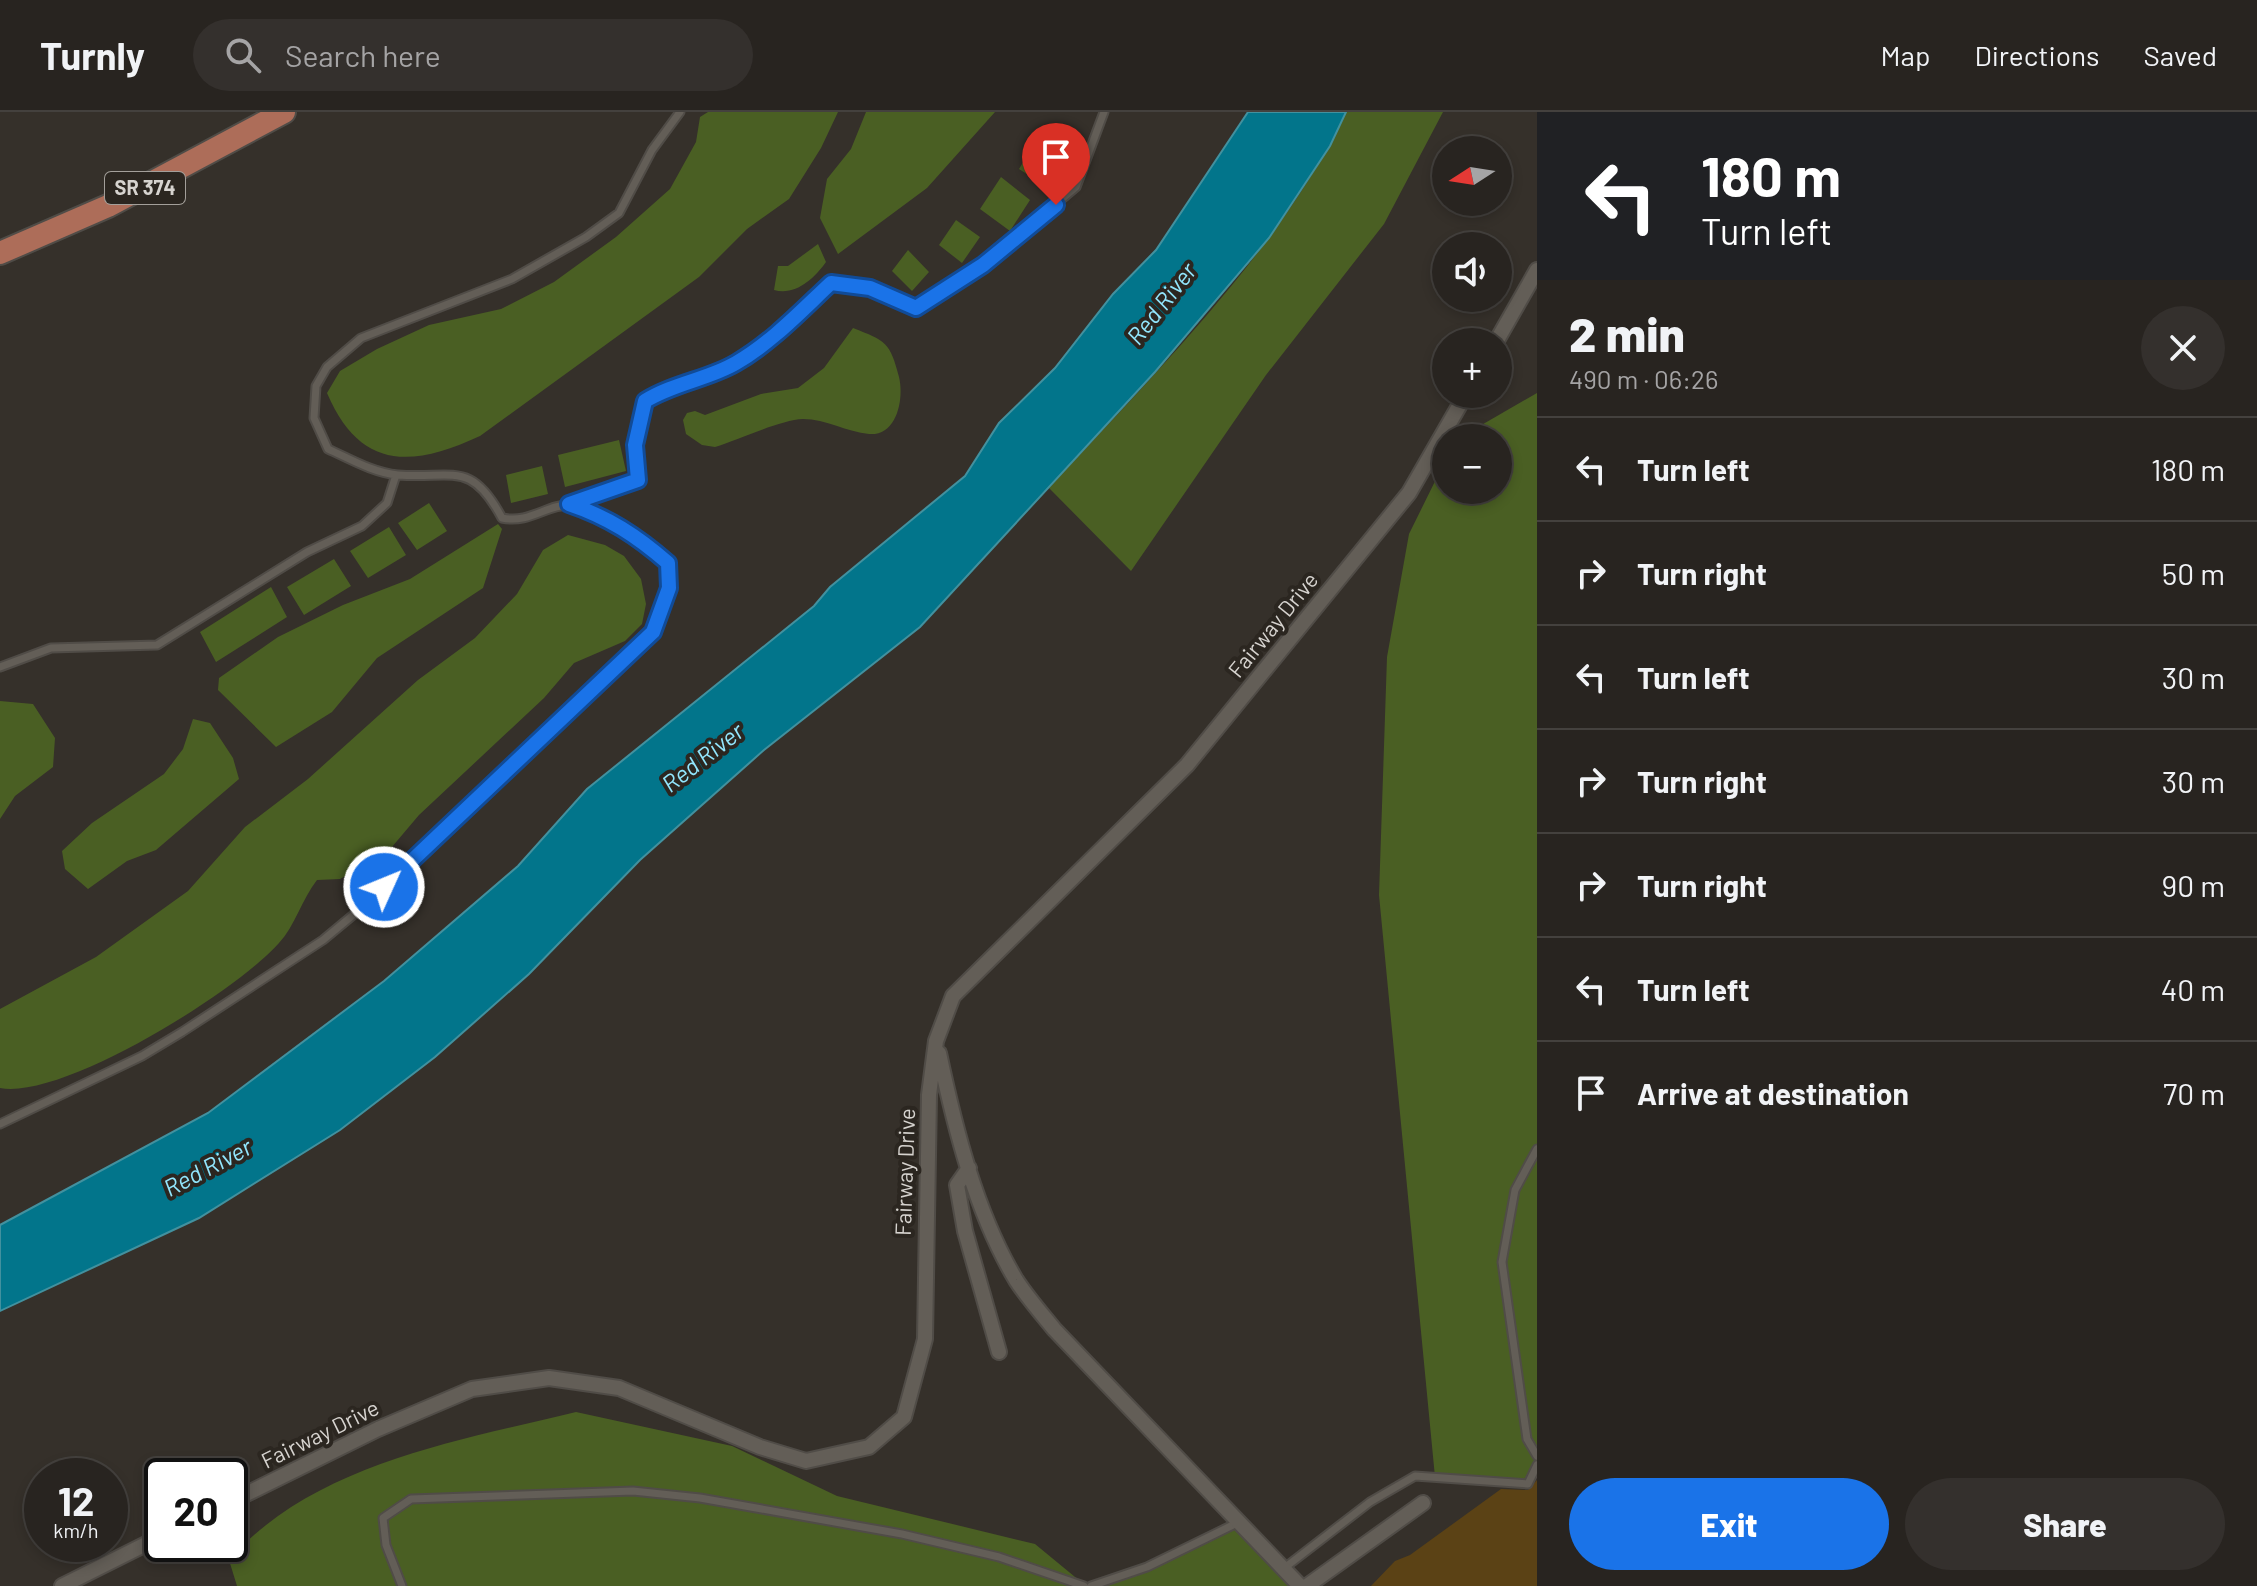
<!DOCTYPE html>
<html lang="en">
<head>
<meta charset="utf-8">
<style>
	:root { --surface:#282420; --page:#34302d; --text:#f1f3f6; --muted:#a5a4a5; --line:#44413e; --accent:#1a73e8 }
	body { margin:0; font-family:Barlow,sans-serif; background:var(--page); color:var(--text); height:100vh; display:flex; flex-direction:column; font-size:30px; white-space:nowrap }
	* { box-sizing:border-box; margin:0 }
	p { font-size:26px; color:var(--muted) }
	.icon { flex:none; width:44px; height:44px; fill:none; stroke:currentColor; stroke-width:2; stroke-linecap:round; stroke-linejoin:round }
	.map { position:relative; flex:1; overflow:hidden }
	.panel { display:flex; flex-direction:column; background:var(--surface); width:720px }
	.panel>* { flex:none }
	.hud { background:#202124; color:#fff; overflow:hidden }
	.needle { width:52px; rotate:258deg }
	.tools { position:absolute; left:1432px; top:24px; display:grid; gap:16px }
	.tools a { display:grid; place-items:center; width:80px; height:80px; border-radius:50%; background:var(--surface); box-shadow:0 4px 12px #0003,0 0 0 2px var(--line); font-size:40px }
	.speed { position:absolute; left:24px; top:1346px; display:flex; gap:16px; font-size:40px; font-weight:700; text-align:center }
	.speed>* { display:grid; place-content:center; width:104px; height:104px; border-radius:50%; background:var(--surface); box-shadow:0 4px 12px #0003,0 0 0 2px var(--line); line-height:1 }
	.speed small { font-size:20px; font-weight:400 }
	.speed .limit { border:4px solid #111; border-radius:12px; background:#fff; color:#111 }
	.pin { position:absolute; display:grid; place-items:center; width:68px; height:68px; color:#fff; margin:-82px -34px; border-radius:50% 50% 50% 0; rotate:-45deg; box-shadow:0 0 8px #0007 }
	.pin .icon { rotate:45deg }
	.me { position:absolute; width:88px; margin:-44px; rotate:46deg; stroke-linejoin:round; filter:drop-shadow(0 0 6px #0008) }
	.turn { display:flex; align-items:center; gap:28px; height:168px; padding:0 32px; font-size:36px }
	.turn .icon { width:104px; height:104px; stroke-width:2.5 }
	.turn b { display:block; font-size:56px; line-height:68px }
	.round { display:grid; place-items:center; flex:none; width:84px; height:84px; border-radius:42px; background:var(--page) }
	.head { display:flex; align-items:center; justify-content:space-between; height:136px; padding:0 32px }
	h1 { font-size:48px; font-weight:800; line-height:60px }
	.primary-button { display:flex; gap:16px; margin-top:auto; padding:16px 32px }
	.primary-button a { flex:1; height:92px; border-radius:48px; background:var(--accent); color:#fff; font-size:32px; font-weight:800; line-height:92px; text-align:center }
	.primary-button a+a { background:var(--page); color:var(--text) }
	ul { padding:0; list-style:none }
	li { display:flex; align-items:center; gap:24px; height:104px; padding:0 32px; border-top:2px solid var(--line) }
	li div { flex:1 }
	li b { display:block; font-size:30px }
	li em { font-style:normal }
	header { display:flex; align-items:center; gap:48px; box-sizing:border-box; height:112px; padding:0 40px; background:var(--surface); border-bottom:2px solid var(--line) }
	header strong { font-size:38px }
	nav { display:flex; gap:44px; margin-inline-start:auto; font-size:28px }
	.search { width:560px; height:72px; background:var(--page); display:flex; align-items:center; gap:20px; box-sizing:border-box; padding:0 28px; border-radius:44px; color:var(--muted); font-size:30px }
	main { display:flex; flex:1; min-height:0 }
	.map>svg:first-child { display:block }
	.green { fill:#4a5f23 }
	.water { fill:#02758b; stroke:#42919f; stroke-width:2 }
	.building { fill:#5b4215 }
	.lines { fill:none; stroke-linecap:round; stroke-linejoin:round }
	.service-casing { stroke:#504c47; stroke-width:11 }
	.minor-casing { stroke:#504c47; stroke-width:18 }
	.primary-casing { stroke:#504c47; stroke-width:26 }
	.service { stroke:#635e57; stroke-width:7 }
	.minor { stroke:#635e57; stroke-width:14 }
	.primary { stroke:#ad6d59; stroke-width:22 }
	.route-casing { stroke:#114b97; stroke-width:20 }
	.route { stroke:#1a73e8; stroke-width:14 }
	.labels { text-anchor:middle; stroke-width:8; stroke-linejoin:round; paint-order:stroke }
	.shield { fill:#2b2620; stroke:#a39f9a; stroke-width:2 }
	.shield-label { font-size:20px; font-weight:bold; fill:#d6d3cf }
	.street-label { font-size:22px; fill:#d6d3cf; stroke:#2b2620 }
	.water-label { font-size:24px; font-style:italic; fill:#92e6fd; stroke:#2b2620 }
</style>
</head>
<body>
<header>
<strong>Turnly</strong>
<div class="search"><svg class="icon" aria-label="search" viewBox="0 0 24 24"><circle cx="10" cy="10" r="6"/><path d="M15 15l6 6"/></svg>Search here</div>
<nav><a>Map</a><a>Directions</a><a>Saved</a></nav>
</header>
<main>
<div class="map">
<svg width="1537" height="1474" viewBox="0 0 1537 1474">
	<rect width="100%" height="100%" fill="#35302a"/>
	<!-- green -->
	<path class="green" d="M708,0h130l-17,36 -32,51 -42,30 -48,48 -219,159c-69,32 -120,34 -153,-43l13,-22 37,-22 52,-24 72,-16 53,-27 62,-45 54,-48 26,-47 4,-25z
		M866,0h129l-68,76 -89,66 -18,-36 7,-39 24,-30z
		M1346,0h97l-59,112 -118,151 -135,196 -82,-83c101,-110 234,-241 297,-376z
		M1039,24l31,19 -20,34 -31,-20z
		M1001,65l29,23 -20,31 -30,-22z
		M956,108l24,17 -18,26 -23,-18z
		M818,132l8,18c-12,17 -31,34 -52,28l4,-24h10z
		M908,138l21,22 -17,19 -20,-20z
		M853,216c33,13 37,14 46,49 5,20 -1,59 -30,57 -22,-2 -43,-15 -66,-15 -23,1 -65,21 -88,28l-13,-2 -16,-11 -3,-14 4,-7 8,-2 10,4 56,-21 37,-6 26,-20z
		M1537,281v1072l-9,19 -93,-7 -56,-582 8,-238 22,-123 37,-75v31h52v-52h-39z
		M619,328l7,31 -61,16 -7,-32z
		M542,354l6,28 -37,9 -5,-28z
		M429,391l18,28 -30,19 -19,-27z
		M498,412l4,5 -19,59 -106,70 -45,54 -56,35 -58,-57 1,-12 59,-41 65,-32 67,-26z
		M389,415l17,28 -38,23 -18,-27z
		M568,423l37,10 19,11 17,23 5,25 -4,20 -17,17 -51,22 -30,35 -125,117 -33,39 -46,25 -23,1c-15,19 -22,46 -38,63 -42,48 -216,157 -279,145v-79l96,-52 92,-66 57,-64 63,-48 110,-99 57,-42 42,-44 26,-44z
		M334,447l17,27 -47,29 -17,-28z
		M271,475l16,30 -71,45 -16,-30z
		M0,589l33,3 22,34 -2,29 -38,29 -15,23z
		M193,607l17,4 23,35 6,21 -83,71 -29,11 -39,28 -23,-20 -3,-18 30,-28 72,-49 19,-25z
		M576,1300l156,34 105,50 198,48 51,42h-849l-8,-26c84,-96 229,-119 347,-148z
		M1237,1411l63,63h-209l56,-19z"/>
	<!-- water -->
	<path class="water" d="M1248,0h98l-16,34 -61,92 -114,134 -235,255 -156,123 -124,110 -111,114 -94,83 -95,73 -141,88 -199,93v-86l208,-112 176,-132 134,-115 69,-77 227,-183 16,-19 135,-111 34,-53 56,-55 58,-74 43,-44z"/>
	<!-- building -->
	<path class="building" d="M1537,1368v106h-166l24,-25 15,-6 91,-66 27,1z"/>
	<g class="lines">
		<defs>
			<path id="service" d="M570,392l68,-24 -3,-35 10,-44c30,-18 65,-22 91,-38 36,-21 66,-52 95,-80l39,5 46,20 67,-43 93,-78 28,-75
				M0,555l51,-19 106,-3 150,-93 55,-26 25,-23 9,-28
				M0,1012l142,-68 40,-24 141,-92 41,-34 289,-274 16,-44 -1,-25c-25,-22 -63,-57 -98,-58 -23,-1 -40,19 -68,13 -31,-58 -48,-39 -104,-43 -24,-2 -48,-16 -70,-26l-14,-31 2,-32 11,-19 34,-29 151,-59 74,-42 33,-24 33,-63 28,-38
				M1537,1037l-22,41 -13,72 25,177 10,17
				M1283,1457l87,-67 45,-26 113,8 9,-19
				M402,1474l-16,-41 -3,-27 28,-19 222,-8 67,7 202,36 97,23 85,29
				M1091,1474l56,-19 90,-44"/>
			<path id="minor" d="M1496,230l41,-72
				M939,941c16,76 37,160 77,227 11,17 25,33 38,49l246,257
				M969,1056l-12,17 8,46 34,121
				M230,1390l148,-73 94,-40 77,-11 70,10 141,59 46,14 63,-14 35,-30 21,-78 4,-244 7,-54 17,-45 234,-231 222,-272 57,-99
				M62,1474l100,-50
				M1307,1474l116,-83"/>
			<path id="primary" d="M0,141l108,-47 176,-94"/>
		</defs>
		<!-- service casing -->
		<use href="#service" class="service-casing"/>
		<!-- minor casing -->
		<use href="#minor" class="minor-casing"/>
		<!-- primary casing -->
		<use href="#primary" class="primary-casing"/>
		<!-- service -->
		<use href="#service" class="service"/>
		<!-- minor -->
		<use href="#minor" class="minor"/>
		<!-- primary -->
		<use href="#primary" class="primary"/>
	</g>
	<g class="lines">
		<defs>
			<path id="route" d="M384,775l269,-255 16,-44 -1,-25c-31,-27 -60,-46 -99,-59l69,-24 -3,-35 10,-44c29,-18 64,-22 91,-38 36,-21 65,-52 95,-80l39,5 46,20 67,-43 73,-60"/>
		</defs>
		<!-- route casing -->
		<use href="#route" class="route-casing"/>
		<!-- route -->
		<use href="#route" class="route"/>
	</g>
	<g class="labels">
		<!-- shield labels -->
		<rect class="shield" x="105" y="60" width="80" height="32" rx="6"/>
		<g class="shield-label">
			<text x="145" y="83">SR 374</text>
		</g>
		<!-- street labels -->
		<g class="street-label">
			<text transform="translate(1273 513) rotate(-51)" y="8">Fairway Drive</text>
			<text transform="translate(905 1060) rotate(-88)" y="8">Fairway Drive</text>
			<text transform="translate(320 1322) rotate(-26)" y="8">Fairway Drive</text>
		</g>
		<!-- water labels -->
		<g class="water-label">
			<text transform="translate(1162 192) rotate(-52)" y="8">Red River</text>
			<text transform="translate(703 646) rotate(-38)" y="8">Red River</text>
			<text transform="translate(208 1056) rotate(-28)" y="8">Red River</text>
		</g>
	</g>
</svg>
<div class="tools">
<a><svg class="needle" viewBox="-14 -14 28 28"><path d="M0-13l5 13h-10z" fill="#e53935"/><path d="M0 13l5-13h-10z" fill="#a5a4a5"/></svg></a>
<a><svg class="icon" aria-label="sound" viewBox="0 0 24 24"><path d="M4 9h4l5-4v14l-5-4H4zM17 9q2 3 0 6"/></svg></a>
<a>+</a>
<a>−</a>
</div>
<div class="speed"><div>12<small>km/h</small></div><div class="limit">20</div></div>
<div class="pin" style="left:1056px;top:93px;background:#d93025"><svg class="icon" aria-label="arrive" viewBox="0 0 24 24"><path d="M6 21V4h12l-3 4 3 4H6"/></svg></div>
<svg class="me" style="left:384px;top:775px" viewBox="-20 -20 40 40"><circle r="17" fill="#1a73e8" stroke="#fff" stroke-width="3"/><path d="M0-11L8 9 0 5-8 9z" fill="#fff"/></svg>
</div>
<section class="panel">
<div class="hud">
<div class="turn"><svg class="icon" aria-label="left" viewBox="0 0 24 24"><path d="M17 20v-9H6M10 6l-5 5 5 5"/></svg><div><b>180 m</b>Turn left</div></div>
</div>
<div class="head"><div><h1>2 min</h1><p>490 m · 06:26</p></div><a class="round"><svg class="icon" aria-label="close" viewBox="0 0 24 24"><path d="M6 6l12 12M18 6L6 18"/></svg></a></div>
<ul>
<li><svg class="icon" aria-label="left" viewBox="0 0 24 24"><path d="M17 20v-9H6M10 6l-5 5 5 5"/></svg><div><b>Turn left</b></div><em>180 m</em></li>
<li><svg class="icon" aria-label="right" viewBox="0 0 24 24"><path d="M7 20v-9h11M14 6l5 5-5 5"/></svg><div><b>Turn right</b></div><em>50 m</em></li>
<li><svg class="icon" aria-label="left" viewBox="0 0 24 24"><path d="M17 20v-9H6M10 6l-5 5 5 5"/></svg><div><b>Turn left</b></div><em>30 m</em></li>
<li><svg class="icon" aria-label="right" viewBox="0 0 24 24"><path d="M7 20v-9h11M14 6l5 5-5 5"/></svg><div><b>Turn right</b></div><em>30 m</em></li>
<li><svg class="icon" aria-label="right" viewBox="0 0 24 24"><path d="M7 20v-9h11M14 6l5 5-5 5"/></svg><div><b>Turn right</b></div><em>90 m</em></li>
<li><svg class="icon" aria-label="left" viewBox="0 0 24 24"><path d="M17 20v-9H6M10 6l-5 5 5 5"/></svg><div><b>Turn left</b></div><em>40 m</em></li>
<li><svg class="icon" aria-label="arrive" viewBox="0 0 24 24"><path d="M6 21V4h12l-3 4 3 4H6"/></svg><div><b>Arrive at destination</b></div><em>70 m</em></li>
</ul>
<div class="primary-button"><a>Exit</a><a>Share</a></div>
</section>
</main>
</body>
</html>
